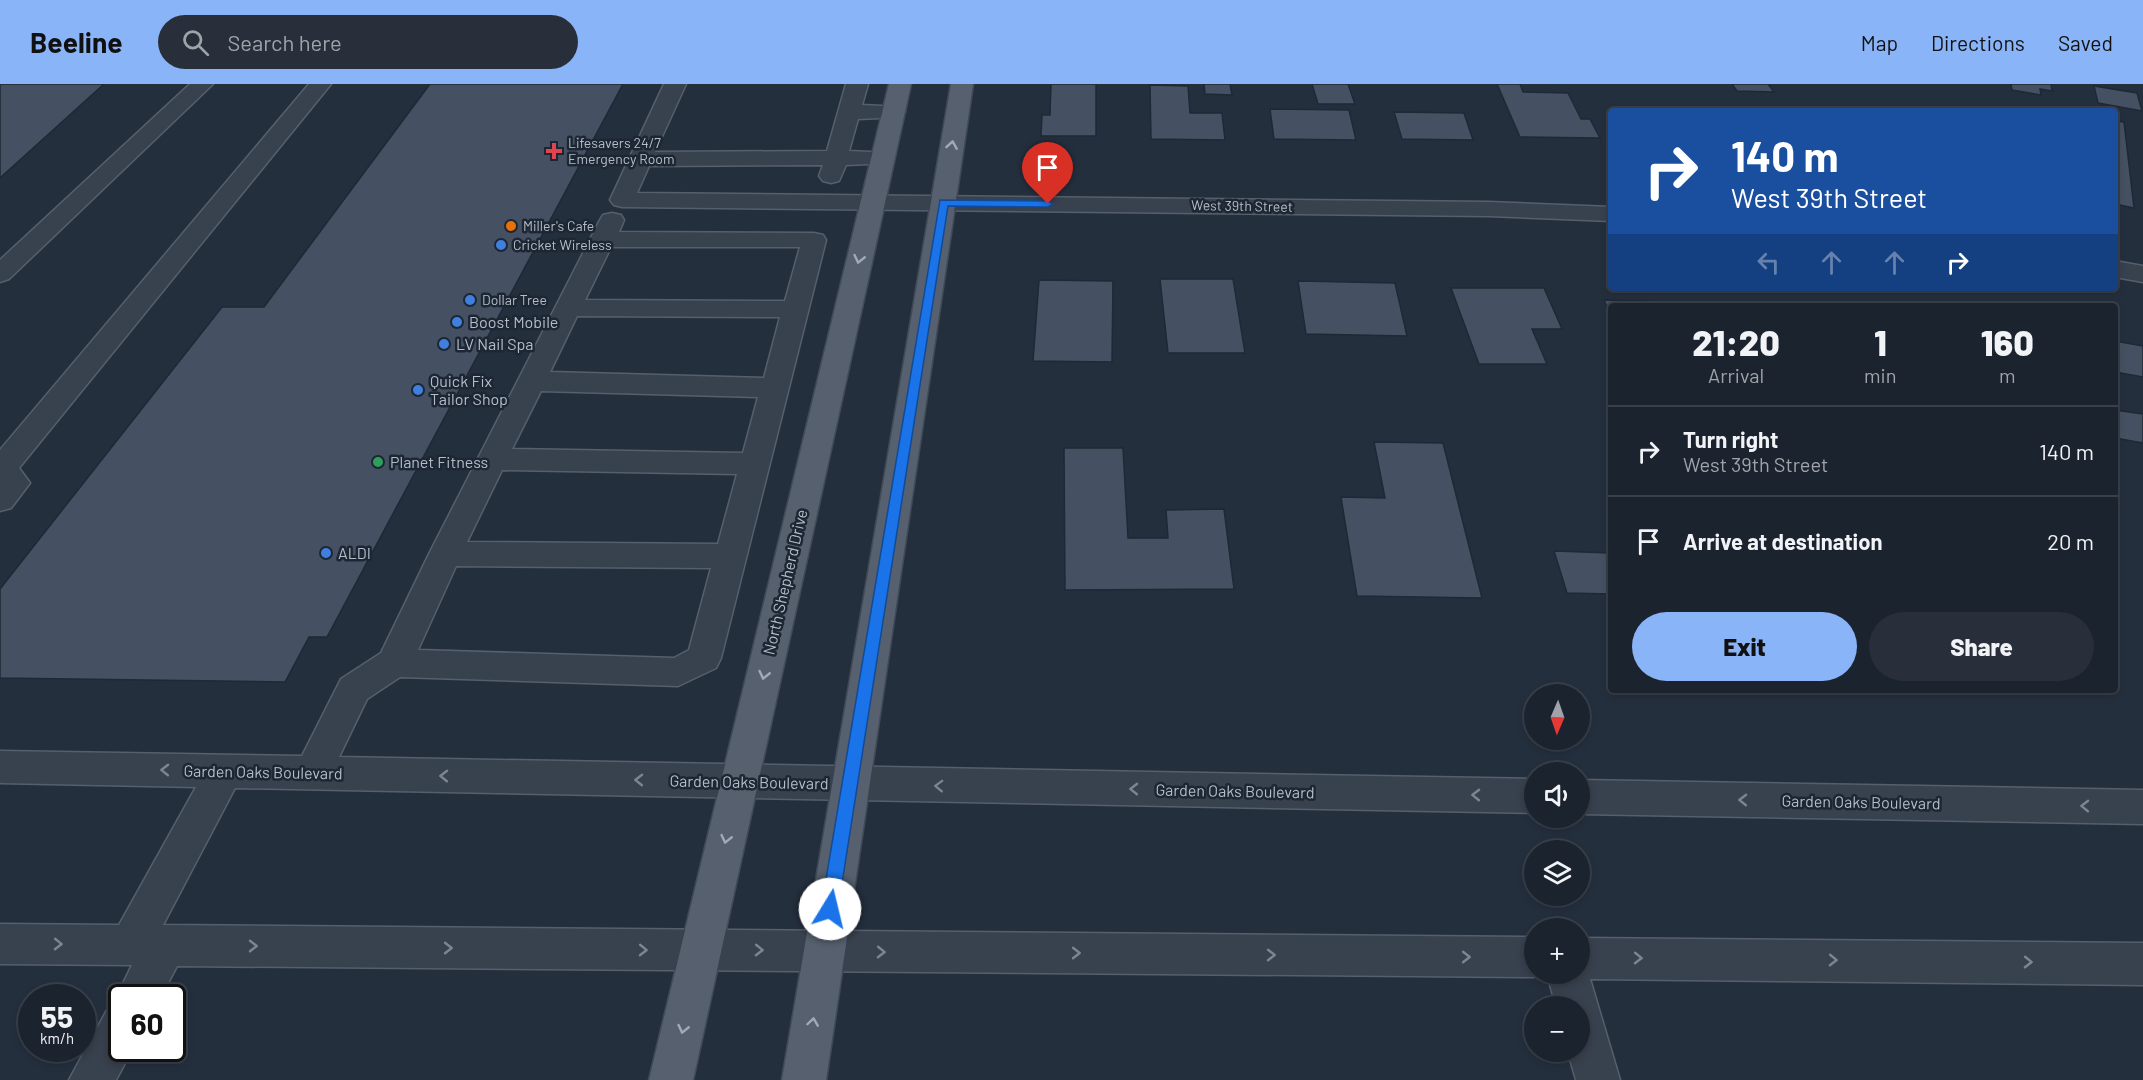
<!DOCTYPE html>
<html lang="en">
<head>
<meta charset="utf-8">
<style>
	:root { --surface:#1b232e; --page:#282f3a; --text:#f1f3f6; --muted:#a0a4aa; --line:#39404a; --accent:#8ab4f8 }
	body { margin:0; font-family:Barlow,sans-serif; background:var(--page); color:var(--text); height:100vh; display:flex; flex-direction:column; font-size:22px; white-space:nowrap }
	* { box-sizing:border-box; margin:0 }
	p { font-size:20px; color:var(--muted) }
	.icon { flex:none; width:33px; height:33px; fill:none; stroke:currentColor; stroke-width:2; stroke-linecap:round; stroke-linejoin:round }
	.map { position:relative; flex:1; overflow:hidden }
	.drawer { position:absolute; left:1608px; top:219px; width:510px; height:390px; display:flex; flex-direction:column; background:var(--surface); border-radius:6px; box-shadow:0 3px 9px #0003,0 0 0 2px var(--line) }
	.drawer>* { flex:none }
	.banner { position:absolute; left:1608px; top:24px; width:510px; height:183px; border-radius:6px; box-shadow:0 3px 9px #0003,0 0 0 2px var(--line); background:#1a4fa0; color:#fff; overflow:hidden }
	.needle { width:39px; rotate:182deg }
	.buttons { position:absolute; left:1524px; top:600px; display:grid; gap:12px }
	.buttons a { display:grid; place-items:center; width:66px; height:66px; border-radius:50%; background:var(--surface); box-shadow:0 3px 9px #0003,0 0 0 2px var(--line); font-size:30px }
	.speed { position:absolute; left:18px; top:900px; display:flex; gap:12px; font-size:30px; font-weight:700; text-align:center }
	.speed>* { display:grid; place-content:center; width:78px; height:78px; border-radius:50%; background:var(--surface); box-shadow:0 3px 9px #0003,0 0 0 2px var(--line); line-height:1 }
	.speed small { font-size:15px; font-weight:400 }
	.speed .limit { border:3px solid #111; border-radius:9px; background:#fff; color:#111 }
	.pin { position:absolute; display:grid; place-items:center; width:51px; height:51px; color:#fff; margin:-62px -26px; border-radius:50% 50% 50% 0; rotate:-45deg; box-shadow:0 0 6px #0007 }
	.pin .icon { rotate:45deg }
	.me { position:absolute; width:66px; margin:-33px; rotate:9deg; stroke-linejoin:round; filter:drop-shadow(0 0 4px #0008) }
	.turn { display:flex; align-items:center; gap:21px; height:126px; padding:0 24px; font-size:27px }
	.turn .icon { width:78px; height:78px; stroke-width:2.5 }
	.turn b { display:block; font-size:42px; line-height:51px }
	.lanes { display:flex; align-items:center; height:57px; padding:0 24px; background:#0003; justify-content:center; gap:30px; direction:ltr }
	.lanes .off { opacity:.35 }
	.eta { display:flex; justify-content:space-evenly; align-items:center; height:102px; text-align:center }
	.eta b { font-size:36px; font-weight:800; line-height:42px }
	.cta { display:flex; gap:12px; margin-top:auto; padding:12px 24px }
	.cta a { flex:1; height:69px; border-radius:36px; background:var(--accent); color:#111; font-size:24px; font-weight:800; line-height:69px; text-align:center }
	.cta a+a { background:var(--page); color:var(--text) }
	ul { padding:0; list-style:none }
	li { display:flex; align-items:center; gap:18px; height:90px; padding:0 24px; border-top:2px solid var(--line) }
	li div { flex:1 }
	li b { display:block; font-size:22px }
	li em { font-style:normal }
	header { display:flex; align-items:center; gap:36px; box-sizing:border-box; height:84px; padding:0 30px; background:var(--accent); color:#111 }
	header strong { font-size:28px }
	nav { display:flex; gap:33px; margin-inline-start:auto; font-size:21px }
	.search { width:420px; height:54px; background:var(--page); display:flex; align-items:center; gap:15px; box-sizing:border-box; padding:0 21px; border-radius:33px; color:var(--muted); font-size:22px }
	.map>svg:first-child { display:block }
	.building { fill:#455162; stroke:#1f2835; stroke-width:1.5 }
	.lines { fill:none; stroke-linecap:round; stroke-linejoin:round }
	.minor-casing { stroke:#565f6c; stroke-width:3 }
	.major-casing { stroke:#414a57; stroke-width:3 }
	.minor { fill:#38414e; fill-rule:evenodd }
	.major { fill:#56606e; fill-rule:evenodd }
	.oneway { stroke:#a1aab7 }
	.oneway2 { stroke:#7c8592 }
	.route { fill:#1a73e8; stroke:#114b97; stroke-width:1.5 }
	.health-dot { fill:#e0444e; stroke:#1d2633; stroke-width:2 }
	.food-dot { fill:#e8710a; stroke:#1d2633; stroke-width:2 }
	.shop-dot { fill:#3f7fe0; stroke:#1d2633; stroke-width:2 }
	.leisure-dot { fill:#2e9e5b; stroke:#1d2633; stroke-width:2 }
	.labels { text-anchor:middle; stroke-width:5; stroke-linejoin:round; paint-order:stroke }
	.far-poi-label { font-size:14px; fill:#b4bcc9; stroke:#1d2633; text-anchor:start }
	.far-street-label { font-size:14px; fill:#b4bcc9; stroke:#1d2633 }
	.poi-label { font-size:16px; fill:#b4bcc9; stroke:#1d2633; text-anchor:start }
	.street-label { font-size:16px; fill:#b4bcc9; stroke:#1d2633 }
</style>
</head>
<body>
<header>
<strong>Beeline</strong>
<div class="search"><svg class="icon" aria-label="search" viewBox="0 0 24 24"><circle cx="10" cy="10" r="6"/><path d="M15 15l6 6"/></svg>Search here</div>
<nav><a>Map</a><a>Directions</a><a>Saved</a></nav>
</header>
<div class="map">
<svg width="2143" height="996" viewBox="0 0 2143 996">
	<rect width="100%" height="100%" fill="#242f3e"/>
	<!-- building -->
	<path class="building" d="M0,0h104l-104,94z
		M430,0h193l-296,553h-18l-24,45 -285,-4v-89l222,-282h42z
		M1051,0h45v52h-55l1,-21h8z
		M1204,0h26l2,11 -27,-1z
		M1312,0h36l7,20h-37z
		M1497,0h23l3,8 45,1 13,26h9l10,19 -80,-1z
		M1732,0h36l6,8 -37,-1z
		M2011,0h40l1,7 -12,-2 1,6 -29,-5z
		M1150,1l38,1 2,27h32l3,27 -74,-1z
		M2094,2l43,7 5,18 -44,-8z
		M1641,23l76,1 2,3h-76z
		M1270,25l79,1 7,30 -82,-1z
		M1394,28l70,1 9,27 -71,-1z
		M2115,37l9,1 10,86 -19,-4z
		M1160,195h73l12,74h-77z
		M1039,196l74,1 -1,81 -79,-1z
		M1298,197l97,2 12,53 -101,-2z
		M1451,204h93l18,41h-30l15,35h-68z
		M1604,216l96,3 1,3h-90v11z
		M2115,257l28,5v31l-28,-5z
		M2115,326l28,4v29l-28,-5z
		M1374,358l69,1 39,155 -125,-2 -16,-99 44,1z
		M1064,364h59l5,90h40l-2,-28 58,-1 10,80 -169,1z
		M1554,467l57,2v41l-44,-1z"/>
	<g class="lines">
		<defs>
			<path id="minor" d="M190,0h23l-204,195 -9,3v-22z
				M309,0h22l-312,384 11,15 -19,25 -11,3v-61z
				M664,0h22l-31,68 172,-1 19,-67h22l-6,21 40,2 3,5 -3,5 -44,2 -9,32 41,2 3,5 -3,5 -44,2 -7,16 -8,2 -8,-2 -4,-5 4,-11 -174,1 -12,27 852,9 122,5v14l-122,-5 -867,-9 -8,-2 -4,-5z
				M612,129l9,2 3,5 -5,12 195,1 9,2 3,5 -105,418 -5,10 -38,18 -278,-9 -33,22 -28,58 1195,22v34l-1299,-25 -72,137 1371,12v37h10l-10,3 -1357,-11 -17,32h-38v50h11l-17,32h-47l38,-70 11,-5 -2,-7 16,-33 -132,-1v-40l119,1 77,-138 -196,-4v-32l302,5 39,-77 40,-26 48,-99 171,-334 3,-5zM611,163h189l-15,54 -200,-1zM577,232l203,1 -16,61 -214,-6zM541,307l217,6 -15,56 -231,-4zM502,386l235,4 -19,70 -251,-2zM456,482l255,2 -22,82 -15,8 -256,-8z
				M2115,177l28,5v16l-28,-5z
				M1580,696l563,10v34l-563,-10z
				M1580,854l563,5v42l-553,-6 30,101h-44l-8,-28h12v-46h-24l-9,-32h33z"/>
			<path id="major" d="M889,0h22l-218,996h-44z
				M951,0h22l-147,996h-44z"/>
		</defs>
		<!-- minor casing -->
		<use href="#minor" class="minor-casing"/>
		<!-- major casing -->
		<use href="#major" class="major-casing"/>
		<!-- minor -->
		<use href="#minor" class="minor"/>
		<!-- major -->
		<use href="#major" class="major"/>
	</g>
	<!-- one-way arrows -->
	<defs><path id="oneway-chevron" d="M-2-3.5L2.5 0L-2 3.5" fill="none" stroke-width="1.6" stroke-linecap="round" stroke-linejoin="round" transform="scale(1.5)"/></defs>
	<g class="oneway">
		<use href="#oneway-chevron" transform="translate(952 61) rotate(-81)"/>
		<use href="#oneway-chevron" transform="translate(859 175) rotate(103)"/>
		<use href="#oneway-chevron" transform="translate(764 591) rotate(103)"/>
		<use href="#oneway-chevron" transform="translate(726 755) rotate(103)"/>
		<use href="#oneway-chevron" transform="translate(813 938) rotate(-82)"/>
		<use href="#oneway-chevron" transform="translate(683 945) rotate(103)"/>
	</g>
	<g class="oneway2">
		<use href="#oneway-chevron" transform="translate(165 686) rotate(-179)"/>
		<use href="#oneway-chevron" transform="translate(444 692) rotate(-179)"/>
		<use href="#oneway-chevron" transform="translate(639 696) rotate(-179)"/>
		<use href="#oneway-chevron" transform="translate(939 702) rotate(-178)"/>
		<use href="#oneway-chevron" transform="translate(1134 705) rotate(-179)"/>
		<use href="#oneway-chevron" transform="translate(1476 711) rotate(-179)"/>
		<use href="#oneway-chevron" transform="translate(1743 716) rotate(-179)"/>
		<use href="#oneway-chevron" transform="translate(2085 722) rotate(-179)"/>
		<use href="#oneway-chevron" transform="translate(58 860) rotate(1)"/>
		<use href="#oneway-chevron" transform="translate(253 862)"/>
		<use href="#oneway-chevron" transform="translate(448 864)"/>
		<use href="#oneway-chevron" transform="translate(643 866) rotate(1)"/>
		<use href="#oneway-chevron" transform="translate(759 866) rotate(1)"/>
		<use href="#oneway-chevron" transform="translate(881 868) rotate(1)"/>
		<use href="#oneway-chevron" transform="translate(1076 869)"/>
		<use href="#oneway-chevron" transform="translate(1271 871)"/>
		<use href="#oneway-chevron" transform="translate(1466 873)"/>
		<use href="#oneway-chevron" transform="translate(1638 874) rotate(1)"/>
		<use href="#oneway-chevron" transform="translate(1833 876) rotate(1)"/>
		<use href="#oneway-chevron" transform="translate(2028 878) rotate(1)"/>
	</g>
	<!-- route -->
	<path class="route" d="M940,116l108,1 5,3 -5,3 -100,-1 -110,703 -3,6 -5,2 -6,-2 -3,-6z"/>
	<!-- markers -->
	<path class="health-dot" d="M551 58h6v6h6v6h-6v6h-6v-6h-6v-6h6z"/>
	<circle class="food-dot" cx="511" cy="142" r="6"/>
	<g class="shop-dot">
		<circle cx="501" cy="161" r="6"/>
		<circle cx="470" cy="216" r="6"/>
		<circle cx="457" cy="238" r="6"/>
		<circle cx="444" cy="260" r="6"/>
		<circle cx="418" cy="306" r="6"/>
		<circle cx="326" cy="469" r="6"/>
	</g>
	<circle class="leisure-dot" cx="378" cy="378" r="6"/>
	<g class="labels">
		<!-- far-poi labels -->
		<g class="far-poi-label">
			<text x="568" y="64">Lifesavers 24/7<tspan x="568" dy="16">Emergency Room</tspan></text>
			<text x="523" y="147">Miller's Cafe</text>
			<text x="513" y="166">Cricket Wireless</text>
			<text x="482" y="221">Dollar Tree</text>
		</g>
		<!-- far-street labels -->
		<g class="far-street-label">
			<text transform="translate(1242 122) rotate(1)" y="5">West 39th Street</text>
		</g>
		<!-- poi labels -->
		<g class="poi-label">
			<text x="469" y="244">Boost Mobile</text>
			<text x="456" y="266">LV Nail Spa</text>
			<text x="430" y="303">Quick Fix<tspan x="430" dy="18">Tailor Shop</tspan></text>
			<text x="390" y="384">Planet Fitness</text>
			<text x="338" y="475">ALDI</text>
		</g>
		<!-- street labels -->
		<g class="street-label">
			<text transform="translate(785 498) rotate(-77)" y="6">North Shepherd Drive</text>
			<text transform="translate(263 688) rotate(1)" y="6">Garden Oaks Boulevard</text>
			<text transform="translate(749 698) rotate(1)" y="6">Garden Oaks Boulevard</text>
			<text transform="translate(1235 707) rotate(1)" y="6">Garden Oaks Boulevard</text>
			<text transform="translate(1861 718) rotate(1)" y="6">Garden Oaks Boulevard</text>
		</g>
	</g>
</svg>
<div class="buttons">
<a><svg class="needle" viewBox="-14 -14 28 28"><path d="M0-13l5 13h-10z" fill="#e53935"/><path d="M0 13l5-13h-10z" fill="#a0a4aa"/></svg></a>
<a><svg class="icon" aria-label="sound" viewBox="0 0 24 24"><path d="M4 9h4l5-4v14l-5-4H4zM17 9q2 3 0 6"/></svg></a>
<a><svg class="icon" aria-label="layers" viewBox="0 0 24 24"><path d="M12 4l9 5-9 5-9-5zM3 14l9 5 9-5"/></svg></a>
<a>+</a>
<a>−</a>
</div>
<div class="speed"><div>55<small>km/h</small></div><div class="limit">60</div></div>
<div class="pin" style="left:1048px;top:120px;background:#d93025"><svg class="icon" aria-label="arrive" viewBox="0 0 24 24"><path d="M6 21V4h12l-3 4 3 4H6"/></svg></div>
<svg class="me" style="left:830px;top:825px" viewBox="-20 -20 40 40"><circle r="19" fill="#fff"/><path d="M0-13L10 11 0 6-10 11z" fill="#1a73e8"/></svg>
<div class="banner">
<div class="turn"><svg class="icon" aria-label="right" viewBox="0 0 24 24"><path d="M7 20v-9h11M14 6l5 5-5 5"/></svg><div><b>140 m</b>West 39th Street</div></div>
<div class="lanes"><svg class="icon off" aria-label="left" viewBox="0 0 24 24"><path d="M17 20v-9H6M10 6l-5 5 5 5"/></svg><svg class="icon off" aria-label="ahead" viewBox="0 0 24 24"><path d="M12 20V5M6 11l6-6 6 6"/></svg><svg class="icon off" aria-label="ahead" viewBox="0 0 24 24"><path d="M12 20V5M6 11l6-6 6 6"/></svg><svg class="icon" aria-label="right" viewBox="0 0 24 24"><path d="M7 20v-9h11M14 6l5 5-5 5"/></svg></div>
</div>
<section class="drawer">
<div class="eta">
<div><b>21:20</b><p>Arrival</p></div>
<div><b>1</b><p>min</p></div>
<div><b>160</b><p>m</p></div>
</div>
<ul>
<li><svg class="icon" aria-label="right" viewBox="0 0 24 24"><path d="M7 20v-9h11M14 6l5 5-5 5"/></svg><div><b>Turn right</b><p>West 39th Street</p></div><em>140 m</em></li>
<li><svg class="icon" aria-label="arrive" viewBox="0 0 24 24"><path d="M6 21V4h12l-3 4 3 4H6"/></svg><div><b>Arrive at destination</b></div><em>20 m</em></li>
</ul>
<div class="cta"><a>Exit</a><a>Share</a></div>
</section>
</div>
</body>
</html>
